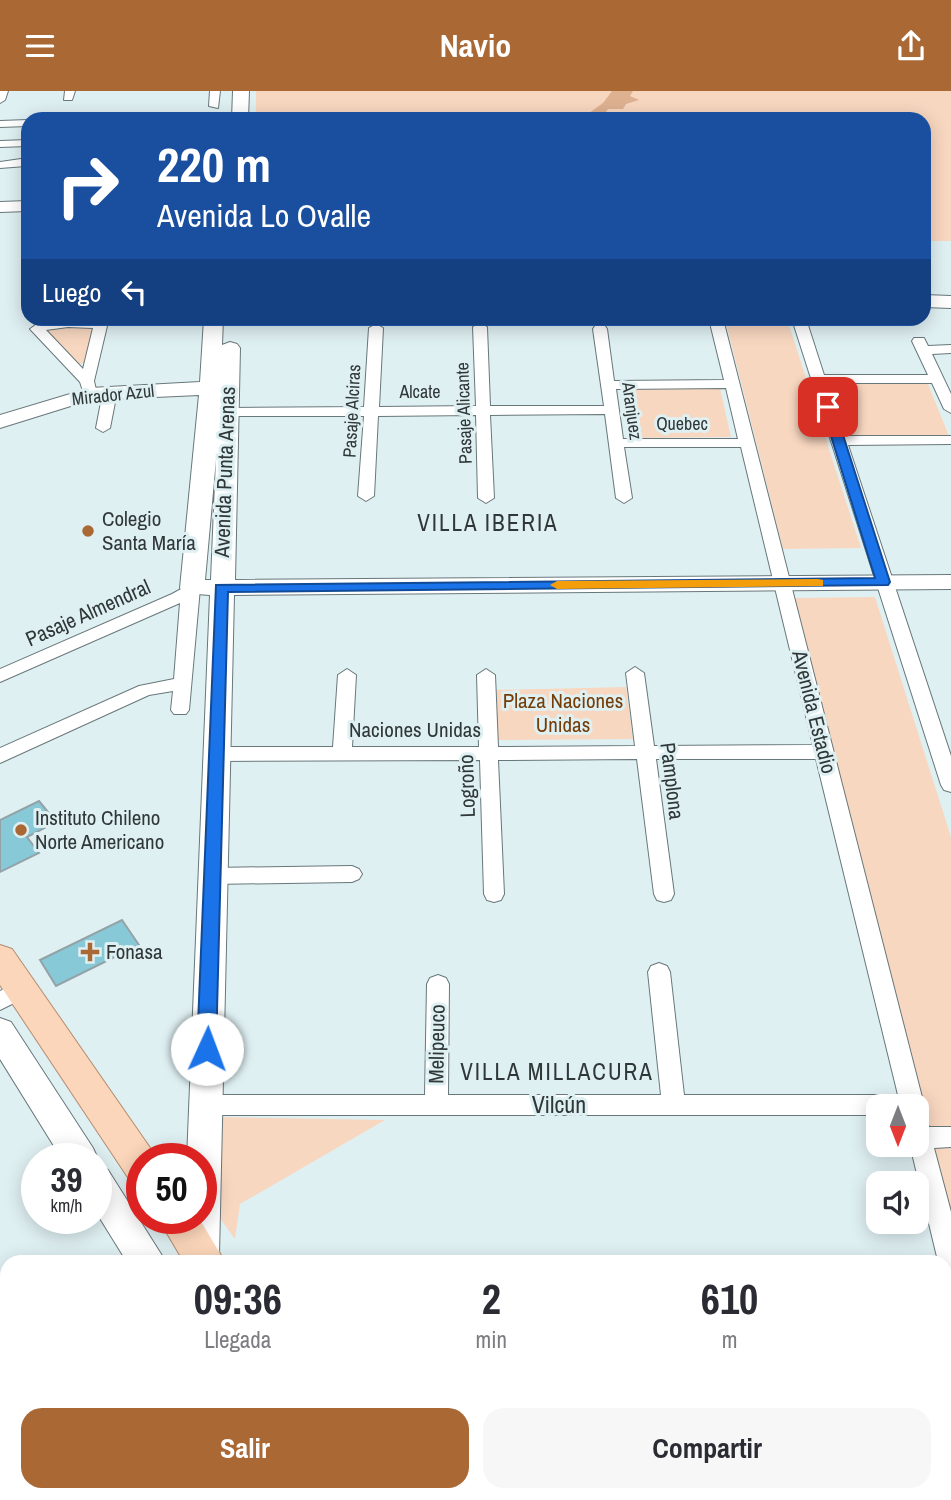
<!DOCTYPE html>
<html lang="es">
<head>
<meta charset="utf-8">
<style>
	:root { --surface:#fff; --page:#f7f7f7; --text:#2b2b33; --muted:#7c7c81; --accent:#a96834 }
	body { margin:0; font-family:"Archivo Narrow",sans-serif; background:var(--page); color:var(--text); height:100vh; display:flex; flex-direction:column; font-size:26px; white-space:nowrap }
	* { box-sizing:border-box; margin:0 }
	p { font-size:23px; color:var(--muted) }
	.icon { flex:none; width:38px; height:38px; fill:none; stroke:currentColor; stroke-width:2; stroke-linecap:round; stroke-linejoin:round }
	.map { position:relative; flex:1; overflow:hidden }
	.panel { position:absolute; left:0px; top:1164px; width:952px; height:247px; display:flex; flex-direction:column; background:var(--surface); border-radius:21px 21px 0 0; box-shadow:0 4px 18px #0003 }
	.panel>* { flex:none }
	.top-card { position:absolute; left:21px; top:21px; width:910px; height:214px; border-radius:21px; box-shadow:0 4px 18px #0003; background:#1a4fa0; color:#fff; overflow:hidden }
	.needle { width:46px; rotate:180deg }
	.fabs { position:absolute; left:866px; top:1003px; display:grid; gap:14px }
	.fabs a { display:grid; place-items:center; width:63px; height:63px; border-radius:14px; background:var(--surface); box-shadow:0 4px 18px #0003; font-size:35px }
	.speed { position:absolute; left:21px; top:1052px; display:flex; gap:14px; font-size:35px; font-weight:700; text-align:center }
	.speed>* { display:grid; place-content:center; width:91px; height:91px; border-radius:50%; background:var(--surface); box-shadow:0 4px 18px #0003; line-height:1 }
	.speed small { font-size:18px; font-weight:400 }
	.speed .limit { border:10px solid #d22; background:#fff; color:#111 }
	.pin { position:absolute; display:grid; place-items:center; width:60px; height:60px; color:#fff; margin:-30px; border-radius:14px; box-shadow:0 4px 10px #0006 }
	.me { position:absolute; width:77px; margin:-38px; rotate:2deg; stroke-linejoin:round; filter:drop-shadow(0 0 5px #0008) }
	.turn { display:flex; align-items:center; gap:24px; height:147px; padding:0 21px; font-size:32px }
	.turn .icon { width:91px; height:91px; stroke-width:2.5 }
	.turn b { display:block; font-size:49px; line-height:60px }
	.then { display:flex; align-items:center; height:66px; padding:0 21px; background:#0003; gap:14px; font-size:26px }
	.eta { display:flex; justify-content:space-evenly; align-items:center; height:119px; text-align:center }
	.eta b { font-size:42px; font-weight:700; line-height:49px }
	.cta { display:flex; gap:14px; margin-top:auto; padding:14px 21px }
	.cta a { flex:1; height:80px; border-radius:21px; background:var(--accent); color:#fff; font-size:28px; font-weight:700; line-height:80px; text-align:center }
	.cta a+a { background:var(--page); color:var(--text) }
	header { display:flex; justify-content:space-between; align-items:center; height:91px; padding:0 21px; background:var(--accent); color:#fff; font-size:32px; font-weight:700 }
	.map>svg:first-child { display:block }
	.green { fill:#f8d7c0 }
	.forest { fill:#deb191 }
	.building { fill:#88c9d7; stroke:#93a2a6; stroke-width:2 }
	.lines { fill:none; stroke-linecap:round; stroke-linejoin:round }
	.street-casing { stroke:#68777a; stroke-width:2 }
	.secondary-casing { stroke:#68777a; stroke-width:2 }
	.primary-casing { stroke:#b38c6f; stroke-width:2 }
	.street { fill:#fff; fill-rule:evenodd }
	.secondary { fill:#fff; fill-rule:evenodd }
	.primary { fill:#fbd6ba; fill-rule:evenodd }
	.route { fill:#1a73e8; stroke:#114b97; stroke-width:2 }
	.slow { fill:#f59e0b }
	.poi-dot { fill:#a96834; stroke:#dff0f3; stroke-width:2.5 }
	.labels { text-anchor:middle; stroke-width:6; stroke-linejoin:round; paint-order:stroke }
	.far-street-label { font-size:18px; fill:#303738; stroke:#dff0f3 }
	.street-label { font-size:21px; fill:#303738; stroke:#dff0f3 }
	.poi-label { font-size:21px; fill:#303738; stroke:#dff0f3; text-anchor:start }
	.park-label { font-size:21px; fill:#743c06; stroke:#dff0f3 }
	.neighbourhood-label { font-size:23px; letter-spacing:2px; fill:#303738; stroke:#dff0f3 }
	.near-street-label { font-size:24px; fill:#303738; stroke:#dff0f3 }
</style>
</head>
<body>
<header><svg class="icon" aria-label="menu" viewBox="0 0 24 24"><path d="M4 6h16M4 12h16M4 18h16"/></svg>Navio<svg class="icon" aria-label="share" viewBox="0 0 24 24"><path d="M12 15V3M7 8l5-5 5 5M5 13v7h14v-7"/></svg></header>
<div class="map">
<svg width="951" height="1409" viewBox="0 0 951 1409">
	<rect width="100%" height="100%" fill="#dff0f3"/>
	<!-- green -->
	<path class="green" d="M256,0h695v150h-27v-122h-668z
		M725,228h62l74,229 -78,1z
		M92,236l-6,36 -8,1 -32,-31 2,-5z
		M831,293h97l21,52h-101z
		M720,297l11,49 -101,1 -7,-49z
		M875,506l76,240v377l-158,-616z
		M626,596l7,52 -139,1 -1,-50z
		M218,1026l167,3 -145,84 -5,35 -21,-29z"/>
	<!-- forest -->
	<path class="forest" d="M612,0h21l-3,5 9,4 -13,4 -3,5h-15l-2,3 6,2 2,4 -2,1h-31l22,-16z"/>
	<!-- building -->
	<path class="building" d="M39,710l17,21 -29,15 12,16 -39,19v-52z
		M122,829l17,25 -83,41 -16,-26z"/>
	<g class="lines">
		<defs>
			<path id="street" d="M0,0h8l-3,9 -5,3z
				M65,0h10l-3,9h-8z
				M210,0h10l-2,17 -9,-2z
				M28,29v6l-28,1v-6z
				M28,49v6l-28,1v-6z
				M28,67l-2,8 -26,2v-6z
				M68,228l27,1 12,6 -13,55 3,13 -2,3h-10l-5,-15 -50,-53 7,-5zM68,236l25,1 -10,41 -37,-39z
				M709,228h14l201,786 -4,8 -3,1v-8h-39v9h-673l-8,-3 -4,-7 4,-7 8,-3h220l2,-111 3,-6 8,-3 8,3 3,6 -1,111h213l-13,-123 3,-6 8,-3 8,3 3,6 14,123h214l-82,-336h-160l18,135 -3,6 -7,2 -7,-2 -3,-6 -17,-135 -139,1 6,134 -3,6 -7,2 -7,-2 -3,-6 -4,-134 -264,1 -7,-2 -2,-5 2,-5 7,-2h117l5,-72 9,-6 9,6 -4,72h127l-2,-72 9,-6 9,6 3,72 137,-1 -9,-73 9,-6 9,6 10,73 159,-1 -72,-298h-117l8,51 -8,5 -8,-5 -11,-84 -115,1 4,83 -8,5 -8,-5 -2,-83 -98,1 -4,80 -8,5 -8,-5 6,-80h-136l-7,-4 7,-4 136,-1 5,-79 7,-4 7,4 -4,79 97,-1 -3,-79 7,-4 7,4 3,79h114l-11,-77 2,-3h10l2,3 7,52 110,-1zM726,297l12,51h-115l-7,-50z
				M792,228h14l18,56h104l-16,-34 2,-3h10l4,8 23,-1v8l-19,1 19,40v19l-7,-4 -12,-26h-105l18,53h106v8l-103,1 103,311v36l-7,-2 -3,-5z
				M110,297l7,4 -7,36 -7,4 -7,-4 7,-36z
				M192,492l8,5 -11,122 -3,4h-12l-3,-4 2,-19 -24,4 -149,68v-15l139,-62 35,-7 6,-76 -180,79v-13l172,-75z
				M352,775l7,3 3,5 -3,5 -7,3 -140,2 -7,-3 -3,-5 3,-5 7,-3z
				M22,889l8,3 3,6 -3,6 -30,15v-19z
				M917,1025l8,3 4,8h22v20l-17,1 17,64v61l-6,-3v-8l-7,-1 -28,-116h7z"/>
			<path id="secondary" d="M233,0h16l-1,28h-16z
				M28,110v10l-28,1v-10z
				M924,204l27,1v12l-27,-1z
				M204,228h19l-1,26 8,-3 7,2 3,4 -5,232 716,-5v14l-717,6 -15,660 -3,7h-30l-3,-7 1,-37h17v-59h-14l23,-564 -27,-2 -3,-5 19,-193 -109,5 -90,28v-13l90,-27 110,-6zM216,368l-5,121h-6z
				M0,927l11,4 82,126 5,11 -2,4v-4h-34l-62,-100z
				M96,1074l12,5 58,92h-39l-31,-50z
				M287,1404h42l2,5h-42z"/>
			<path id="primary" d="M0,854l12,4 143,206 2,4h-15v24l-13,-4 -129,-194z
				M158,1127h41l26,44h-41z
				M342,1404h46l3,5h-47z"/>
		</defs>
		<!-- street casing -->
		<use href="#street" class="street-casing"/>
		<!-- secondary casing -->
		<use href="#secondary" class="secondary-casing"/>
		<!-- primary casing -->
		<use href="#primary" class="primary-casing"/>
		<!-- street -->
		<use href="#street" class="street"/>
		<!-- secondary -->
		<use href="#secondary" class="secondary"/>
		<!-- primary -->
		<use href="#primary" class="primary"/>
	</g>
	<!-- route -->
	<path class="route" d="M823,314l11,2 56,175 -2,3 -660,7 -12,457 -3,6 -6,2 -7,-2 -3,-6 19,-464 659,-7 -53,-171z"/>
	<!-- slow -->
	<path class="slow" d="M818,488l5,1v6l-266,3 -7,-4 7,-4z"/>
	<!-- markers -->
	<g class="poi-dot">
		<circle cx="88" cy="440" r="7"/>
		<circle cx="21" cy="739" r="7"/>
		<path d="M86.5 850.5h7v7h7v7h-7v7h-7v-7h-7v-7h7z"/>
	</g>
	<g class="labels">
		<!-- far-street labels -->
		<g class="far-street-label">
			<text x="420" y="307">Alcate</text>
			<text transform="translate(113 304) rotate(-6)" y="6">Mirador Azul</text>
			<text transform="translate(352 320) rotate(-87)" y="6">Pasaje Alciras</text>
			<text transform="translate(632 320) rotate(82)" y="6">Aranjuez</text>
			<text transform="translate(464 322) rotate(-92)" y="6">Pasaje Alicante</text>
			<text x="682" y="339">Quebec</text>
		</g>
		<!-- street labels -->
		<g class="street-label">
			<text transform="translate(225 381) rotate(-88)" y="7">Avenida Punta Arenas</text>
			<text transform="translate(88 522) rotate(-24)" y="7">Pasaje Almendral</text>
			<text transform="translate(814 621) rotate(76)" y="7">Avenida Estadio</text>
			<text x="415" y="646">Naciones Unidas</text>
			<text transform="translate(672 690) rotate(83)" y="7">Pamplona</text>
			<text transform="translate(467 695) rotate(-92)" y="7">Logroño</text>
			<text transform="translate(437 953) rotate(-89)" y="7">Melipeuco</text>
		</g>
		<!-- poi labels -->
		<g class="poi-label">
			<text x="102" y="435">Colegio<tspan x="102" dy="24">Santa María</tspan></text>
			<text x="35" y="734">Instituto Chileno<tspan x="35" dy="24">Norte Americano</tspan></text>
			<text x="106" y="868">Fonasa</text>
		</g>
		<!-- park labels -->
		<g class="park-label">
			<text x="563" y="617">Plaza Naciones<tspan x="563" dy="24">Unidas</tspan></text>
		</g>
		<!-- neighbourhood labels -->
		<g class="neighbourhood-label">
			<text x="488" y="440">VILLA IBERIA</text>
			<text x="557" y="989">VILLA MILLACURA</text>
		</g>
		<!-- near-street labels -->
		<g class="near-street-label">
			<text x="559" y="1022">Vilcún</text>
		</g>
	</g>
</svg>
<div class="fabs">
<a><svg class="needle" viewBox="-14 -14 28 28"><path d="M0-13l5 13h-10z" fill="#e53935"/><path d="M0 13l5-13h-10z" fill="#7c7c81"/></svg></a>
<a><svg class="icon" aria-label="sound" viewBox="0 0 24 24"><path d="M4 9h4l5-4v14l-5-4H4zM17 9q2 3 0 6"/></svg></a>
</div>
<div class="speed"><div>39<small>km/h</small></div><div class="limit">50</div></div>
<div class="pin" style="left:828px;top:316px;background:#d93025"><svg class="icon" aria-label="arrive" viewBox="0 0 24 24"><path d="M6 21V4h12l-3 4 3 4H6"/></svg></div>
<svg class="me" style="left:207px;top:958px" viewBox="-20 -20 40 40"><circle r="19" fill="#fff"/><path d="M0-13L10 11 0 6-10 11z" fill="#1a73e8"/></svg>
<div class="top-card">
<div class="turn"><svg class="icon" aria-label="right" viewBox="0 0 24 24"><path d="M7 20v-9h11M14 6l5 5-5 5"/></svg><div><b>220 m</b>Avenida Lo Ovalle</div></div>
<div class="then">Luego<svg class="icon" aria-label="left" viewBox="0 0 24 24"><path d="M17 20v-9H6M10 6l-5 5 5 5"/></svg></div>
</div>
<section class="panel">
<div class="eta">
<div><b>09:36</b><p>Llegada</p></div>
<div><b>2</b><p>min</p></div>
<div><b>610</b><p>m</p></div>
</div>
<div class="cta"><a>Salir</a><a>Compartir</a></div>
</section>
</div>
</body>
</html>
